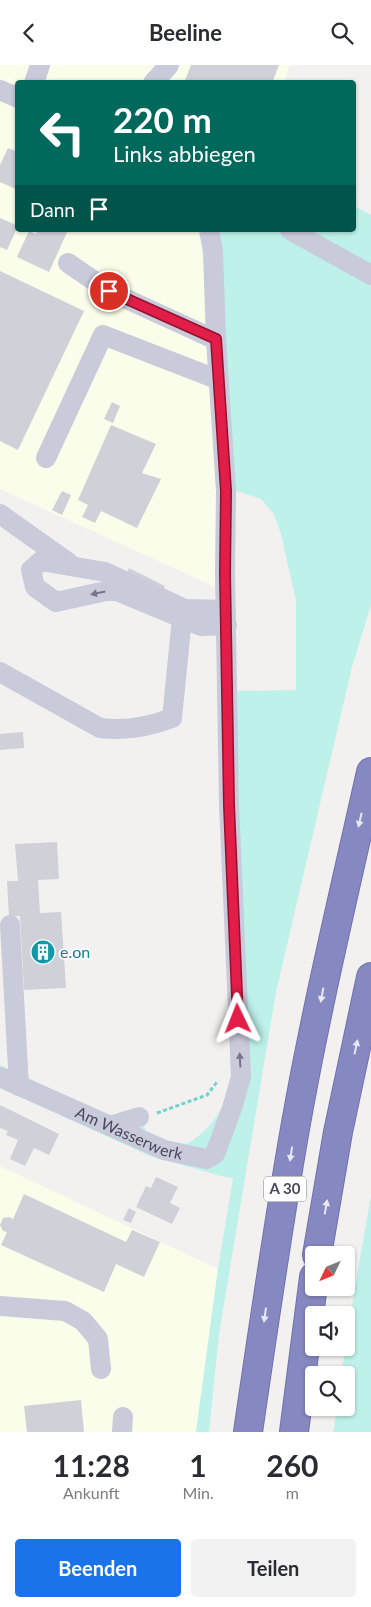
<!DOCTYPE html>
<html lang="de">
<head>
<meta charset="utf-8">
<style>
	:root { --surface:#fff; --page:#f2f2f3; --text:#2b2b33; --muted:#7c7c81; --accent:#1a73e8 }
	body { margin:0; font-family:Lato,sans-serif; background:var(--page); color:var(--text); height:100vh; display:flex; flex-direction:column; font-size:19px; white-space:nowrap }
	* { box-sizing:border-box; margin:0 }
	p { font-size:16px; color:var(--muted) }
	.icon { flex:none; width:28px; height:28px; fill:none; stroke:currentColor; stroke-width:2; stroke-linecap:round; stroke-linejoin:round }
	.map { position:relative; height:1367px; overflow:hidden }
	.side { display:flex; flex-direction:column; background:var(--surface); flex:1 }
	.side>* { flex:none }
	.hud { position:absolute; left:15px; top:15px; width:341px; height:152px; border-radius:5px; box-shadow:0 1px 4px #0004; background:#00695c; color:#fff; overflow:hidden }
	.needle { width:32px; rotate:227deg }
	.fabs { position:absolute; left:305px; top:1181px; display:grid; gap:10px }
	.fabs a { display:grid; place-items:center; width:50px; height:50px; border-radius:5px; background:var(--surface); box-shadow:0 1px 4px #0004; font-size:25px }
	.pin { position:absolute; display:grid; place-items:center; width:42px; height:42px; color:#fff; margin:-21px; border:2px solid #fff; border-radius:50%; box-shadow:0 1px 5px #0007 }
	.me { position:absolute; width:55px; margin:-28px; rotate:358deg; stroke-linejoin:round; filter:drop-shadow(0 0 4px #0008) }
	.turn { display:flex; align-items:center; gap:18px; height:105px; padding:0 15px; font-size:22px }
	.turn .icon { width:65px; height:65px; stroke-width:2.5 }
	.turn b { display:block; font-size:35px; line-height:42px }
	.then { display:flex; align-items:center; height:48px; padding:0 15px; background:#0003; gap:10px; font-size:19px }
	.eta { display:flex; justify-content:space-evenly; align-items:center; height:85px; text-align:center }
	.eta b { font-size:30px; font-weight:700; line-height:35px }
	.action { display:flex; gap:10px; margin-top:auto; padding:10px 15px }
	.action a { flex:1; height:58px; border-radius:5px; background:var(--accent); color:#fff; font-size:20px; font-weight:700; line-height:58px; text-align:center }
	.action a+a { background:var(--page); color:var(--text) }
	header { display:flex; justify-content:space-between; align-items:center; height:65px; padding:0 15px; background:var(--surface); font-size:22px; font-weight:700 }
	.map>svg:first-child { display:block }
	.commercial { fill:#fafde9 }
	.green { fill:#bdf1e9; fill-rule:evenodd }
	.building { fill:#d0d0d8 }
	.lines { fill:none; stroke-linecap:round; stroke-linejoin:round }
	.highway-casing { stroke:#7172ac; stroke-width:30 }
	.path { stroke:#73d1cd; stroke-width:3; stroke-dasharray:4 2.5; stroke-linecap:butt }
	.minor { stroke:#c9cada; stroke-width:20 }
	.highway { stroke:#8688c1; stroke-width:28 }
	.oneway { fill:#747689 }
	.oneway2 { fill:#e7e7f3 }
	.route-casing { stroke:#92132f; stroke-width:12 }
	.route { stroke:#e11d48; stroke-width:9 }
	.labels { text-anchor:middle; stroke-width:4; stroke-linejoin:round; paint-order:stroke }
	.shield { fill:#fff; stroke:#7e808e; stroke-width:1 }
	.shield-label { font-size:15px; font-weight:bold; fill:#47495e }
	.culture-label { font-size:16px; fill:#0d838f; stroke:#fff; text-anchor:start }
	.street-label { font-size:16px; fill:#47495e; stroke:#fff }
</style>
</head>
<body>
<header><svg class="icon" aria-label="back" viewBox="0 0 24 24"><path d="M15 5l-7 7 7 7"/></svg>Beeline<svg class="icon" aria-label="search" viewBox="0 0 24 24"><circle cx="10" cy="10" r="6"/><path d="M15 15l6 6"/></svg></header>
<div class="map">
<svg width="371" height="1367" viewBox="0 0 371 1367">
	<rect width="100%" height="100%" fill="#f2f1f0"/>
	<!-- commercial -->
	<path class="commercial" d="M0,0h290l-6,17 -266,1v147h183l21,259 -4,99 -218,-99z
		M0,1101l218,103 -22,163h-196z"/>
	<!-- green -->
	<path class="green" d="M354,141l17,9v390l-19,62 -76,325 -57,342 -10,98h-13l22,-163 15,-91 -8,-1 -75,-21 -150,-68v-23l108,51 29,-4 12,25 38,7c30,-19 35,-36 48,-68l-13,-587 -21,-259h153zM228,426h9l24,8 13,15 7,20 15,67v89l-67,1z
		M371,1131v236h-38l4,-24 9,-1v-32h-5l13,-82z"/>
	<!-- building -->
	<path class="building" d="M191,0h88l-7,18h-88z
		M8,83l10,4v38l-18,-8v-17z
		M0,153l18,8 -11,24 -7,-3z
		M38,165h30l-19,42 -32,-15 12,-26 7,3z
		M0,206l84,40 -66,139 -18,-9z
		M112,337l8,4 -7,17 -9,-4z
		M111,360l45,19 -14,29 19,6 -24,49 -36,-17 -6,12 -13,-6 6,-12 -10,-5z
		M62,426l9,4 -9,20 -10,-5z
		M129,503l36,18 -4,9 -36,-17z
		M23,667l1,16 -24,2v-16z
		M57,777l2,37 -21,1 2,33 21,-1 5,76 -42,2 -4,-74 -11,1 -2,-36h11l-3,-37z
		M0,1040l59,29 -10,21 -15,-7 -9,18 -15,-7 8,-19 -12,-5 2,-4 -8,-3z
		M156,1112l22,10 -8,16 10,5 -8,16 -36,-17 10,-21 5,2z
		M24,1129l102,48 6,-12 28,12 -16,35 -28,-13 -12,28 -103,-47 6,-13 -4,-1 -3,-6 3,-7 6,-1 4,2z
		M129,1143l7,4 -5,11 -8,-3z
		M81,1335l3,32h-57l-3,-26z"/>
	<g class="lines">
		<defs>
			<path id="highway" d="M317,1190l21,-123 33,-155
				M248,1367c15,-103 30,-207 48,-309 21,-118 49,-234 75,-351
				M294,1367l20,-155"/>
		</defs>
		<!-- highway casing -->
		<use href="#highway" class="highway-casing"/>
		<!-- path -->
		<path class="path" d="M157,1048l50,-18 10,-13"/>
		<!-- minor -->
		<g class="minor">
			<path d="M34,18l6,-18"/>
			<path d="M153,18l16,-18"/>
			<path d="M0,25l18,8"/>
			<path d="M290,165l81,45"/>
			<path d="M68,198l41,28 107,49"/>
			<path d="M46,393l57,-123 116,45"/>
			<path d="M0,449l69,49"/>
			<path d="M226,545l-41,-1 -80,-37 -64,-11 -10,9 4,17 21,15 50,-11h11l84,35 26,-1"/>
			<path d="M0,607l100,56c25,3 49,-1 72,-10l10,-100 3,-9"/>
			<path d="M10,860l9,161"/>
			<path id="s1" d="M0,1012l164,73 42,9 9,-5 17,-46 9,-31 -12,-272 -4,-232 1,-82 -10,-151 -3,-89 -4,-21"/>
			<path d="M110,1061l29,-9"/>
			<path d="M0,1241l65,5 18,10 15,18 3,30"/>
			<path d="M122,1367l1,-15"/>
		</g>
		<!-- highway -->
		<use href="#highway" class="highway"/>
	</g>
	<!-- one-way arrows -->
	<defs><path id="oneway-solid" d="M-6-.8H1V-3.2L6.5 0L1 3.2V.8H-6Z" transform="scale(1.25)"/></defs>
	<g class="oneway">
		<use href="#oneway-solid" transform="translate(98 528) rotate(168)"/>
		<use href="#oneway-solid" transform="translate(240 995) rotate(-93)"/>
	</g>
	<g class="oneway2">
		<use href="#oneway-solid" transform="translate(360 755) rotate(103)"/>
		<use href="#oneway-solid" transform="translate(322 930) rotate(101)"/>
		<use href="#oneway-solid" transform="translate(356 982) rotate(-78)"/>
		<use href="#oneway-solid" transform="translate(291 1089) rotate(99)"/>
		<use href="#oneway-solid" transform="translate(326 1142) rotate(-80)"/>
		<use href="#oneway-solid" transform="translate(265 1250) rotate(98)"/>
	</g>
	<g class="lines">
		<defs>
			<path id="route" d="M109,226l107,48 10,152 -1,82 4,232 9,214"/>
		</defs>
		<!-- route casing -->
		<use href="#route" class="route-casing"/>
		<!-- route -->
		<use href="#route" class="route"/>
	</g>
	<!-- icons -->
	<defs>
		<symbol id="building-disc" viewBox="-11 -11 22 22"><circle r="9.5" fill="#0f9aa8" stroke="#fff"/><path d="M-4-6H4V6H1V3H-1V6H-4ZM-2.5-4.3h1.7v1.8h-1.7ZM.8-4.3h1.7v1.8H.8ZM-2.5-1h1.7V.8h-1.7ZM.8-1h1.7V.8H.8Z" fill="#fff"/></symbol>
	</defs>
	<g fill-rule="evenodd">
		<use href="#building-disc" x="29" y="873" width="28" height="28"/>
	</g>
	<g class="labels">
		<!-- shield labels -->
		<rect class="shield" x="264" y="1111.5" width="42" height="25" rx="4"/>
		<g class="shield-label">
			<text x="285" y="1129">A 30</text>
		</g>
		<!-- culture labels -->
		<g class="culture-label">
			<text x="60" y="893">e.on</text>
		</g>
		<!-- street labels -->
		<g class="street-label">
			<text dy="6" stroke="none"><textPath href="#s1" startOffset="141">Am Wasserwerk</textPath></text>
		</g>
	</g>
</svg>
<div class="fabs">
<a><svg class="needle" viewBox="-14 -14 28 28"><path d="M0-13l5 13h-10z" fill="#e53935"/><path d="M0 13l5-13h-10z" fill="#7c7c81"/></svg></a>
<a><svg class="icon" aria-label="sound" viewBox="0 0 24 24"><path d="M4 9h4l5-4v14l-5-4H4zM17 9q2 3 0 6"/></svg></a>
<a><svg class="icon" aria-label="search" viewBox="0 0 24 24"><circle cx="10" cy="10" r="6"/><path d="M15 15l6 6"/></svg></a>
</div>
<div class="pin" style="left:109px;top:226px;background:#d93025"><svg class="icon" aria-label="arrive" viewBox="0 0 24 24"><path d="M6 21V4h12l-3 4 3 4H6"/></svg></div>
<svg class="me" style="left:238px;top:954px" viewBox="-20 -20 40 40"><path d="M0-17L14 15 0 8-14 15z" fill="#e11d48" stroke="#fff" stroke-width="4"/></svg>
<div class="hud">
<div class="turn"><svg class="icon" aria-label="left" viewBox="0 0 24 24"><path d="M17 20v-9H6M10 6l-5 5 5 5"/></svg><div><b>220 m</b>Links abbiegen</div></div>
<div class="then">Dann<svg class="icon" aria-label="arrive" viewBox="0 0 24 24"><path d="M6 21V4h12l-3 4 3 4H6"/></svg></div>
</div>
</div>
<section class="side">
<div class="eta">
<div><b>11:28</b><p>Ankunft</p></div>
<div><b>1</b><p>Min.</p></div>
<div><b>260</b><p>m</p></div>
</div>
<div class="action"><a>Beenden</a><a>Teilen</a></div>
</section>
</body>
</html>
